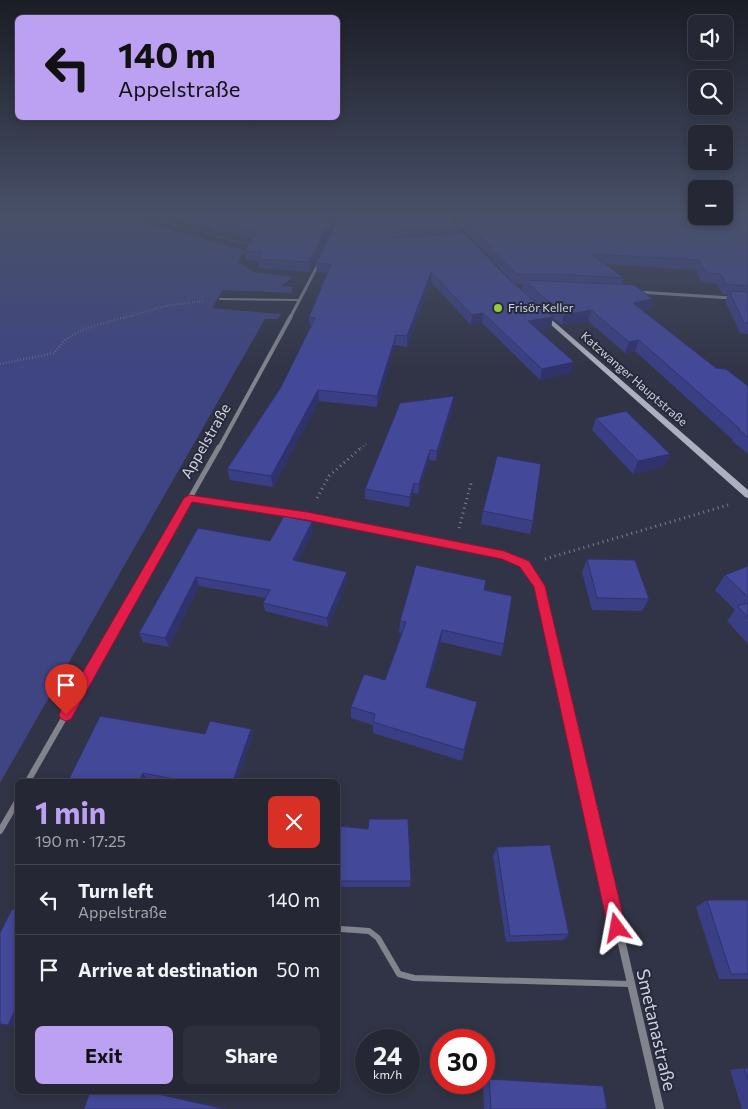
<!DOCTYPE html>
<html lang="en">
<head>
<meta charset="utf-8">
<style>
	:root { --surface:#252734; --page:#2d2f3c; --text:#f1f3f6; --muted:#a3a5ac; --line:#42444f; --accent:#bca0f2 }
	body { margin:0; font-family:Commissioner,sans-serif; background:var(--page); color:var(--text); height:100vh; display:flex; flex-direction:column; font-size:19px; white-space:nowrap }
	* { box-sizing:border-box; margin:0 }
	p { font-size:16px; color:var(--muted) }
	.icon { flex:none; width:28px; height:28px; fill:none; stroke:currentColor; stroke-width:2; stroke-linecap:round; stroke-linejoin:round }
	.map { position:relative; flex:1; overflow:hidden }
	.drawer { position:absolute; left:15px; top:779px; width:325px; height:315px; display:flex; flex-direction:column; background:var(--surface); border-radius:8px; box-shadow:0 2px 8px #0003,0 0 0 1px var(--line) }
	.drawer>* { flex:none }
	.top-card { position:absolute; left:15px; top:15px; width:325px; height:105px; border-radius:8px; box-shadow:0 2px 8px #0003,0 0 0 1px var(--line); background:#bca0f2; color:#111; overflow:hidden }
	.fabs { position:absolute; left:688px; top:15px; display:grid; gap:10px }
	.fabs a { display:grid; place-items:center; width:45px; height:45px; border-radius:8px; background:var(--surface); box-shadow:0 2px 8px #0003,0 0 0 1px var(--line); font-size:25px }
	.speed { position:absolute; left:355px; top:1029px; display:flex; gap:10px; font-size:25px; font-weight:700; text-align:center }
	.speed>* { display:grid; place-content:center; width:65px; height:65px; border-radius:50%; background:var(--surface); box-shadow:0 2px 8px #0003,0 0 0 1px var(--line); line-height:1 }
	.speed small { font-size:12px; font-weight:400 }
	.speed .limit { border:8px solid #d22; background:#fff; color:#111 }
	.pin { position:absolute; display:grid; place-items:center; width:42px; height:42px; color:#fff; margin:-51px -21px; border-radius:50% 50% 50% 0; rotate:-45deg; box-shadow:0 0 5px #0007 }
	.pin .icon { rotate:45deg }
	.me { position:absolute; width:55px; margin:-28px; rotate:347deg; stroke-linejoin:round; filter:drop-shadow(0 0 4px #0008) }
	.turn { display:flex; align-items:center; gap:18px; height:105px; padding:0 20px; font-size:22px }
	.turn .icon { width:65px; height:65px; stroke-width:2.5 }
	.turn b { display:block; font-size:35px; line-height:42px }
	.round { display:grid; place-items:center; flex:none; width:52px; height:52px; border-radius:8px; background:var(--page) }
	.summary { display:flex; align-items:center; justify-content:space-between; height:85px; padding:0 20px }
	h1 { font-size:30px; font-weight:700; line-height:38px; color:var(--accent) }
	.primary-button { display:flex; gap:10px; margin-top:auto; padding:10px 20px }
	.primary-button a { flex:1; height:58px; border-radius:8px; background:var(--accent); color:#111; font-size:20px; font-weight:700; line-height:58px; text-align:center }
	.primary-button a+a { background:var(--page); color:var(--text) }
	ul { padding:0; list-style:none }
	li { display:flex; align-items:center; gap:15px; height:70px; padding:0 20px; border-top:1px solid var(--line) }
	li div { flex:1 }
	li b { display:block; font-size:19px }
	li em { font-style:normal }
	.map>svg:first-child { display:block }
	.green { fill:#3f4582 }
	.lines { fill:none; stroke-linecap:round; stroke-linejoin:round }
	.path-far2 { stroke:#7e8190; stroke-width:2; stroke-dasharray:0.5 2; stroke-linecap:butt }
	.path-far1 { stroke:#7e8190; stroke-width:2.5; stroke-dasharray:0.5 2.5; stroke-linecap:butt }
	.path { stroke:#7e8190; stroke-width:3; stroke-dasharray:1 4; stroke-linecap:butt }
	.service-far1 { stroke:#82848d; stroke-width:2 }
	.service { stroke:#82848d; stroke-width:6 }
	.minor-far4 { stroke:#82848d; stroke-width:3 }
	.minor-far3 { stroke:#82848d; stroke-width:4 }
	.minor-far2 { stroke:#82848d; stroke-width:5 }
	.minor-far1 { stroke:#82848d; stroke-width:6 }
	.minor { stroke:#82848d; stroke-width:8 }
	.secondary { fill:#adb0bf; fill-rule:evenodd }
	.wall { fill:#3a3e84; fill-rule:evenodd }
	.shaded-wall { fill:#2f326b }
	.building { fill:#434899; stroke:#2f326b }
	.route { fill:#e11d48; stroke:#92132f }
	.poi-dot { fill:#98cb37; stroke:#272a3c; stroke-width:2 }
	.labels { text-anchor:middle; stroke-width:4; stroke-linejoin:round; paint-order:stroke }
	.far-poi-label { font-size:12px; fill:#d0d3de; stroke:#272a3c; text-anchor:start }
	.far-street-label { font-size:12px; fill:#d0d3de; stroke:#272a3c }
	.street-label { font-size:15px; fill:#d0d3de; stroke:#272a3c }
	.near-street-label { font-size:18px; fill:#d0d3de; stroke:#272a3c }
</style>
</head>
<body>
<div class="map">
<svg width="748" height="1109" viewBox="0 0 748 1109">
	<rect width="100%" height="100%" fill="#313446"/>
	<!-- green -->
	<path class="green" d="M0,215h114l131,35 -7,12 16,10 39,5 -11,9 10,1v6l-69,-3 -11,18 69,6 -3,5h-13l-265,464z"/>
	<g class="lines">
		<!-- path-far2 -->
		<path class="path-far2" d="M139,215l96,26 18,2
			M124,318l41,-12 38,-5"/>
		<!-- path-far1 -->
		<path class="path-far1" d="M0,364l54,-11 12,-14 18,-10 44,-13
			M361,448l5,-4"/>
		<!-- path -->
		<path class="path" d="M317,498l12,-22 33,-29
			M459,528l13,-48
			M545,559l183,-54"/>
		<!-- service-far1 -->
		<path class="service-far1" d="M220,299l79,1"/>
		<!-- service -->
		<path class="service" d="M341,929l28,2 9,7 21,36 15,4 216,6"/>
		<!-- minor-far4 -->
		<path class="minor-far4" d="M638,292l93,6
			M290,318l29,-55"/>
		<!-- minor-far3 -->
		<path class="minor-far3" d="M219,448l72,-132"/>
		<!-- minor-far2 -->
		<path class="minor-far2" d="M189,498l118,18 197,39 21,9 14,22 7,31
			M122,617l97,-170"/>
		<!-- minor-far1 -->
		<path class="minor-far1" d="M546,615l50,217
			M28,781l95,-166
			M0,831l18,-31"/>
		<!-- minor -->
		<path class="minor" d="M596,831l64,278"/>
		<!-- secondary -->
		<path class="secondary" d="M540,313h4l204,177v8l-3,-1 -205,-182z"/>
	</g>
	<!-- wall -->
	<path class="wall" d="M158,215h180l-28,57 -51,-4 -1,-7 -12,-1 -2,-9 9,-12 -12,-1 -1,-5 -28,-2 -1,-4 -26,-3 -1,-3 -25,-1z
		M340,215l119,13v5l52,47 -61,-65h298v119l-8,-1 -15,-32 3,-6 -6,-1 -5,-10 -16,-2 -5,-12 -91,-6 19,14 -2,6 31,15 -3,11 -7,1 73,57 32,18v68l-16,-13 1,-1 -98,-89 -10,2 -37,-32 -26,4 -9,-7 -2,9 -14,3 34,43 -31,7 -58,-57 -11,2 -40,-43 -24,65 -12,-2 -18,62 -58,-6 -46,86 -43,-7 -3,-11 54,-82 29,-59 -1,-11 18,-44 -10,-1 -1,-9zM515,284h8l-1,6z
		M453,406l-17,55 -7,-1 -11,34 -5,-1 -4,14 -44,-8v-10z
		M596,418l74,36 -6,12 -31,8 -41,-44z
		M483,511l50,10 -3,13 -49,-10z
		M198,528l72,13 43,-10 -15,30 49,20 -19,46 -63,-16 -2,-8 3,-5 -67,-12 -30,61 -26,-5 -4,-9z
		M587,559l62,40 -7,12 -50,-1 -10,-38z
		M748,566v78l-21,-23 8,-11 -20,-20 10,-15z
		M484,590l20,54 -3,12 -60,-14 -13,45 49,15 -15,59 -89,-28v-8l-22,-7v-11l34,-27 17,-47h-3l1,-12z
		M251,729l2,6 -16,46h-74l-17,-3 -1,3h-74l-2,-2 136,-45z
		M338,826l73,55 -1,6h-72z
		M497,847l72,87 -6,6 -57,2 -13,-86z
		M707,900h41v79h-29l-23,-72z
		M744,1068h4v41h-6l-12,-39z
		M489,1079l118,30h-123l-1,-27h1v-1z
		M165,1091l-1,4 63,14h-143z"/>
	<!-- shaded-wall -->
	<path class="shaded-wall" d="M333,215h5l-28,57 -1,-10z
		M431,272v10l-24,65v-11z
		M653,299l-3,11 -21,4 4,-11z
		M591,310l-3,11 -26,4 2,-10z
		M483,313l-1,10 -11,2 1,-10z
		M553,317l-2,10 -25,5 2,-11z
		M396,335l-1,10 -18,62v-11z
		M639,340l-4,11 -10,2 4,-11z
		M574,362l-3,11 -31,7 2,-11z
		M318,390l1,11 -46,86 -2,-11z
		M454,396l-1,10 -17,55 1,-10z
		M430,450l-1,10 -11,34 1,-10z
		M670,454l-6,12 -31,8 5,-13z
		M414,483l-1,10 -4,14 1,-10z
		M312,522l1,9 -19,38 -1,-9z
		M347,572v9l-19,46 -1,-9z
		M196,577l3,9 -30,61 -4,-9z
		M442,630l-1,12 -16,56 1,-11z
		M251,729l2,6 -16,46h-4z
		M143,773l3,5 -1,3h-6z
		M18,1004v24l-10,-3z
		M158,1091h7l-1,4 -6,-1z"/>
	<!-- building -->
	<path class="building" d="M183,215h150l-24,47 -51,-3 4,-7 -18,-1 15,-20 -20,-2 4,-5 -33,-2 4,-4z
		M340,215h108l11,13 -66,4 -2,4 2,2 71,-5 46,47 43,37 -25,4 46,41 -32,7 -59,-56 -11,2 -41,-43 -24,64 -11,-1 -19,61 -59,-6 -47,86 -44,-7 54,-82 34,-69 -6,-1 22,-53 -15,-1z
		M459,215h237v1l52,-1v71l-22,-2 -5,-10 -16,-1 -5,-13 -109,-6 33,24 -68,-4h-40z
		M524,280l110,5 19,14 -20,4 83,65 10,1 22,17v51l-10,-8h2l-101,-89 -10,2 -38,-32 -27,5z
		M729,291l19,1v31h-4z
		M454,396l-17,55 -7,-1 -11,34 -5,-1 -4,14 -45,-8 35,-86z
		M626,411l44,43 -32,7 -42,-43z
		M497,456l44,8 -8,57 -50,-10z
		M284,516l28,6 -19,38 54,12 -20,46 -64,-15 7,-13 -74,-13 -31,61 -26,-5 59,-105 72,13z
		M587,559l48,1 14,39 -52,-1z
		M416,565l70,15 -2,10 28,6 -8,48 -62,-14 -16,57 51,15 -13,48 -91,-28 2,-8 -24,-7 13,-33 21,6 21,-58 -6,-1z
		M748,566v31l-23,-22z
		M748,603v14l-11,-11z
		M100,716l105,18 5,-13 41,8 -18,52h-48l-42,-8 -4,8h-57l-13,-2z
		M369,819h39l3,62h-73v-55l30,3z
		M550,845l19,89 -59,2 -13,-89z
		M707,900h41v74h-17z
		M12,909l6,1v94l-10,21 -8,-1v-91z
		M744,1068h4v12z
		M489,1079l114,7 4,23h-116z
		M90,1091h68v3l66,15h-140z"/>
	<!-- sky -->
	<linearGradient id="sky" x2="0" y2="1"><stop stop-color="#1b1d26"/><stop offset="0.58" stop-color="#485068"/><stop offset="1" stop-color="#485068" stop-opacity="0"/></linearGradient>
	<rect width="748" height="370" fill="url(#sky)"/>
	<!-- route -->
	<path class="route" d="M189,495l118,17 197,39 25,10 16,25 81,342 -3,6 -6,2 -6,-2 -3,-6 -74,-341 -14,-20 -18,-8 -195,-39 -115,-18 -121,217 -5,2 -5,-2 -2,-4 2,-5 123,-212z"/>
	<!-- markers -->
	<circle class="poi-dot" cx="498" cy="308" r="5"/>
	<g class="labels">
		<!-- far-poi labels -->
		<g class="far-poi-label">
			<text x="508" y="312">Frisör Keller</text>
		</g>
		<!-- far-street labels -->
		<g class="far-street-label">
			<text transform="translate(634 379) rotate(41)" y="4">Katzwanger Hauptstraße</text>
		</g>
		<!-- street labels -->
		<g class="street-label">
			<text transform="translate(206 441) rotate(-60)" y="5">Appelstraße</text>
		</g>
		<!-- near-street labels -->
		<g class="near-street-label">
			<text transform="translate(656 1030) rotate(77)" y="6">Smetanastraße</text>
		</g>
	</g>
</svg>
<div class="fabs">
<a><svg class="icon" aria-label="sound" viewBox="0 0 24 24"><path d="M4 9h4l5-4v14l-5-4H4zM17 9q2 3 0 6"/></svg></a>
<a><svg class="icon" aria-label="search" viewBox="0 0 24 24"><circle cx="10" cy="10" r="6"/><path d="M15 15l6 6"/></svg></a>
<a>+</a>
<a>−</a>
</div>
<div class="speed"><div>24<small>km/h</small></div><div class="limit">30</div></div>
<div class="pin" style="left:66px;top:715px;background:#d93025"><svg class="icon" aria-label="arrive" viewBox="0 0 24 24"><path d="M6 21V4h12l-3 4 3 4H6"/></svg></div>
<svg class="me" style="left:617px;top:928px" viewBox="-20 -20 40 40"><path d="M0-17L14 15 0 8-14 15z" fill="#e11d48" stroke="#fff" stroke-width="4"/></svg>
<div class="top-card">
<div class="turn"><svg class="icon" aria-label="left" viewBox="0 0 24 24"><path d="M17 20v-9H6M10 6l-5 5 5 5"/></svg><div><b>140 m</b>Appelstraße</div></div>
</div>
<section class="drawer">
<div class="summary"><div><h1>1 min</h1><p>190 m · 17:25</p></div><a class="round" style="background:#d93025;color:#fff"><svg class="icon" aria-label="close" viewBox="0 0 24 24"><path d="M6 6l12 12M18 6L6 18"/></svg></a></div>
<ul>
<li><svg class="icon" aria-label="left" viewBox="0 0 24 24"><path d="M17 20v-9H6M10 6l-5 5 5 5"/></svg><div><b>Turn left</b><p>Appelstraße</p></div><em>140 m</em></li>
<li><svg class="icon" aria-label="arrive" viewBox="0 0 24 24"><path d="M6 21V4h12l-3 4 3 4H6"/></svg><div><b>Arrive at destination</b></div><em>50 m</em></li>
</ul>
<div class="primary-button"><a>Exit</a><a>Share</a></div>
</section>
</div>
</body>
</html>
